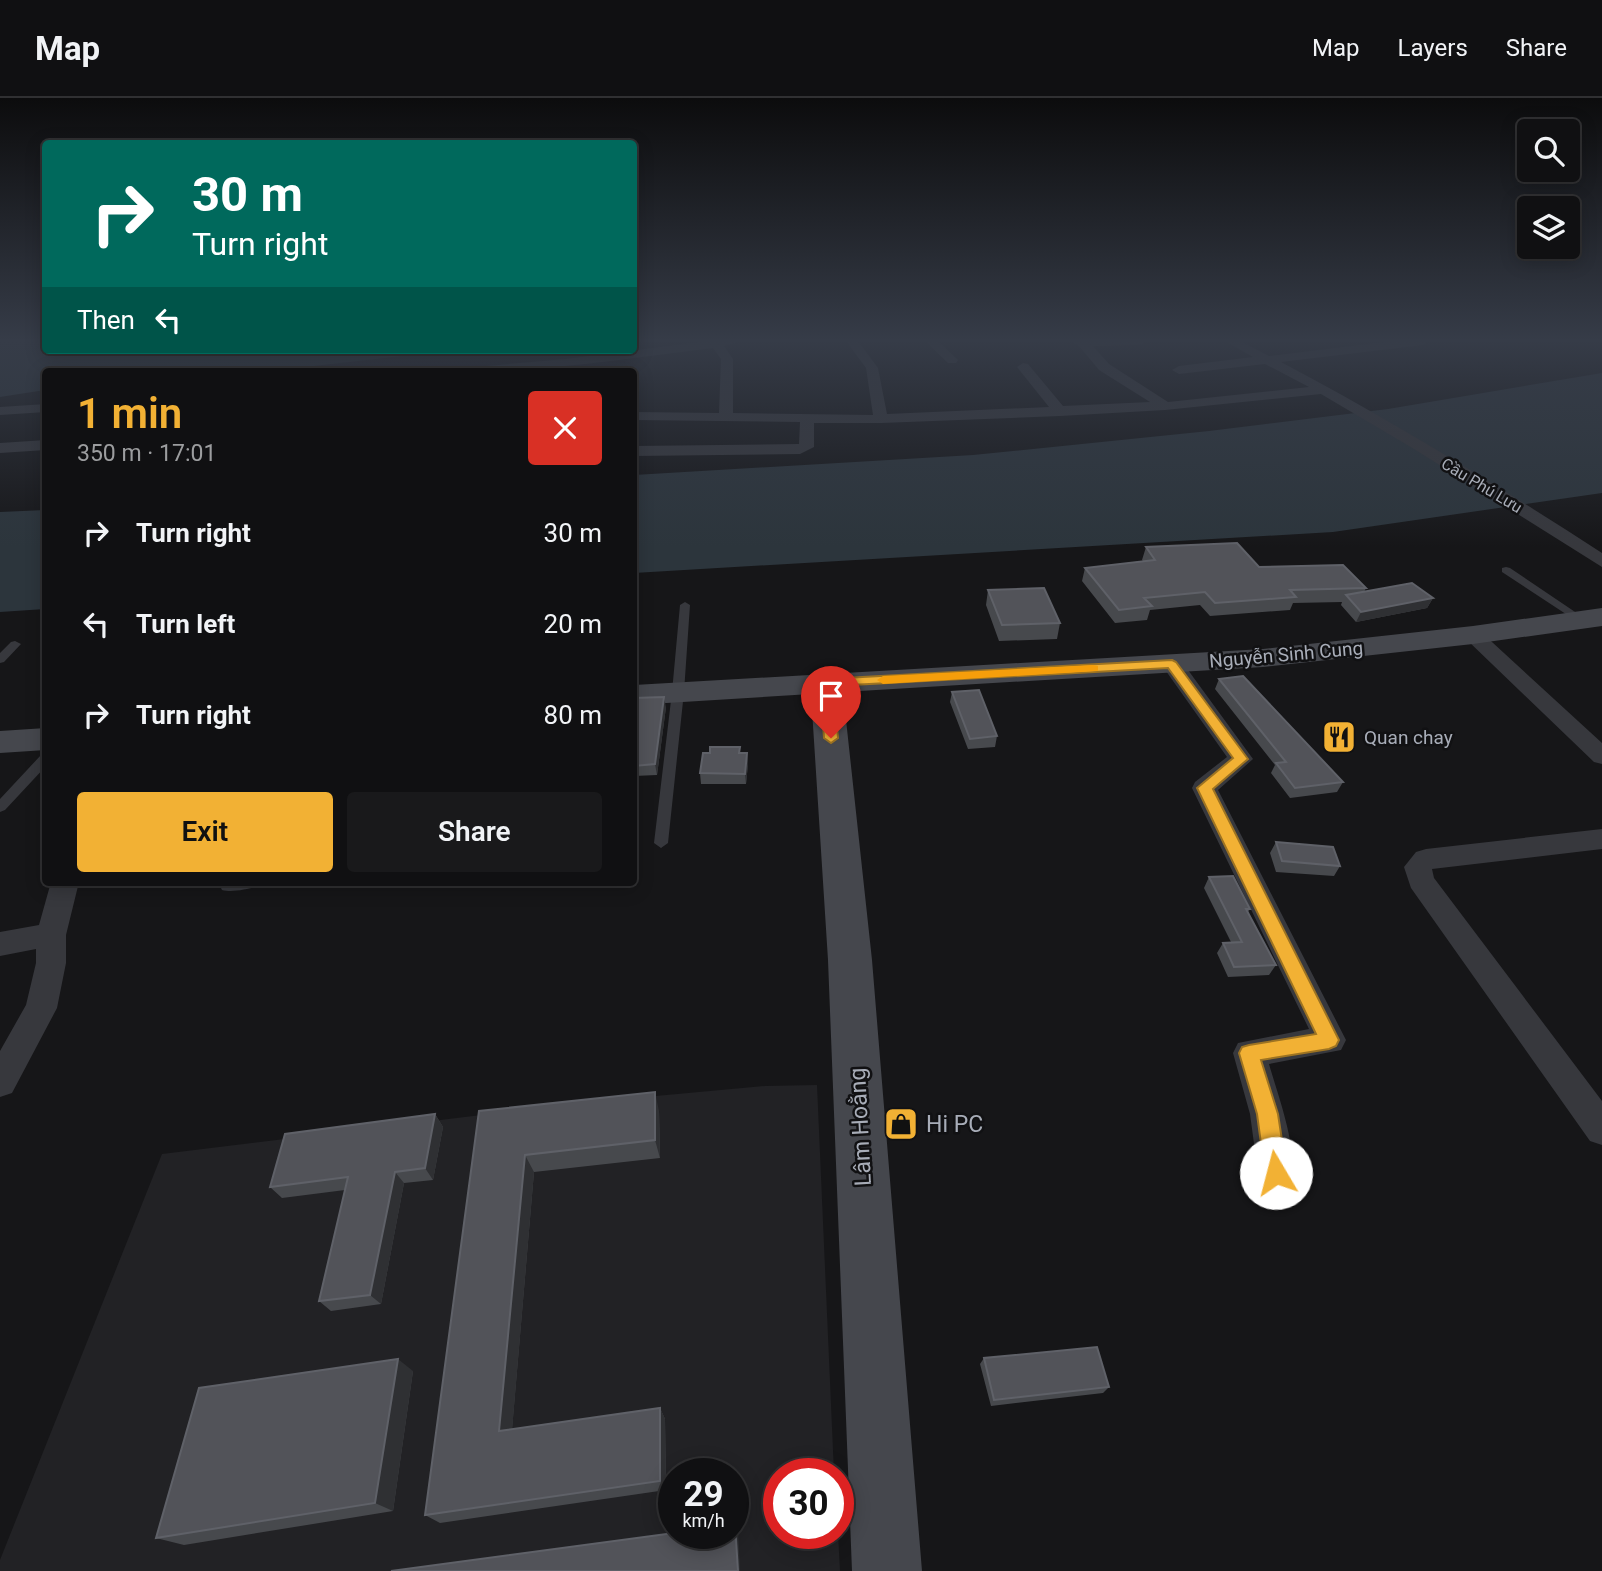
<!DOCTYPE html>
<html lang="en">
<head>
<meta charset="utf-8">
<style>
	:root { --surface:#101012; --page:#19191b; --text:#f1f3f6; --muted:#9c9d9f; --line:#303032; --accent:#f2b134 }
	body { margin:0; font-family:Roboto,sans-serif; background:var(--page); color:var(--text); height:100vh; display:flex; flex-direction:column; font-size:26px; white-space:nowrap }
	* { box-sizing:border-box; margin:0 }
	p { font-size:23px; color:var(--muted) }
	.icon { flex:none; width:38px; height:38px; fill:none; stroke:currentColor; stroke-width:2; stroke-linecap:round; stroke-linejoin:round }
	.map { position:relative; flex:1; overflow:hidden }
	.drawer { position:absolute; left:42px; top:270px; width:595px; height:518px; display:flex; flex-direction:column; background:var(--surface); border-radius:7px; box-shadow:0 4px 18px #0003,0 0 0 2px var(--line) }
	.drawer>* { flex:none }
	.banner { position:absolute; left:42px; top:42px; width:595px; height:214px; border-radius:7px; box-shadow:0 4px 18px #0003,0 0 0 2px var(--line); background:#00695c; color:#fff; overflow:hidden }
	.fabs { position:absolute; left:1517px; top:21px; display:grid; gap:14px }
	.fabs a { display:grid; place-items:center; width:63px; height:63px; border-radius:7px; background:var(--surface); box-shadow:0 4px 18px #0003,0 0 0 2px var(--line); font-size:35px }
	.speed { position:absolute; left:658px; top:1360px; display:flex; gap:14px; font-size:35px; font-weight:700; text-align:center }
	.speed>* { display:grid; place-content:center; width:91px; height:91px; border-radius:50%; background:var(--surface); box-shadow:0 4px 18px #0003,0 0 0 2px var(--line); line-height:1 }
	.speed small { font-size:18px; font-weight:400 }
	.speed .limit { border:10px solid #d22; background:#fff; color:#111 }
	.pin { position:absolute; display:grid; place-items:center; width:60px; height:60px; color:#fff; margin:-72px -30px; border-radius:50% 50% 50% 0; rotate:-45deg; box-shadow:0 0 7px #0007 }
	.pin .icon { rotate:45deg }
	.me { position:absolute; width:77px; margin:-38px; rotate:352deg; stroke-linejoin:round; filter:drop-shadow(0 0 5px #0008) }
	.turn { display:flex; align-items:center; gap:24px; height:147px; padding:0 35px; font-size:32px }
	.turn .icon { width:91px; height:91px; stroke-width:2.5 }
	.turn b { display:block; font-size:49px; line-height:60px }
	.then { display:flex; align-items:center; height:66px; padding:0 35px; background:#0003; gap:14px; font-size:26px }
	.round { display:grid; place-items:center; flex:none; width:74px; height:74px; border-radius:7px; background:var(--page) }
	.head { display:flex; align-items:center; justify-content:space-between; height:119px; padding:0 35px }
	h1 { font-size:42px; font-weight:600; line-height:52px; color:var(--accent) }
	.cta { display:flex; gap:14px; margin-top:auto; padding:14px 35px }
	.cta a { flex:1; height:80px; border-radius:7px; background:var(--accent); color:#111; font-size:28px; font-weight:600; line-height:80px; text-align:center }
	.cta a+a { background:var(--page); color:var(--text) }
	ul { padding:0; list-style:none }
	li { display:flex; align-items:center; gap:21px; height:91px; padding:0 35px }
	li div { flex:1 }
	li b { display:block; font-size:26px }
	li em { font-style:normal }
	header { display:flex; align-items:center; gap:42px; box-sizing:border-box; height:98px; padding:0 35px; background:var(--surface); border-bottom:2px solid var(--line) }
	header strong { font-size:33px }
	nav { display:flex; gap:38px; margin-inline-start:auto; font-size:24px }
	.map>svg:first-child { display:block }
	.built { fill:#222225; fill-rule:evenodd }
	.water { fill:#2c353c }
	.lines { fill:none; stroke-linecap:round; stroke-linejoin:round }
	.lane { fill:#37383d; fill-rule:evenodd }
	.street { fill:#37383d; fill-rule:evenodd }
	.secondary { fill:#45474d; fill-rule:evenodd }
	.wall { fill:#47494d }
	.shaded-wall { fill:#2f3033 }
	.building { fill:#525359; stroke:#5f6168; stroke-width:2 }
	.route { fill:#f2b134; stroke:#9d7322; stroke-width:2 }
	.slow { fill:#f59e0b }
	.labels { text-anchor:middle; stroke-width:5; stroke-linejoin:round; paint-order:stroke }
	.far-street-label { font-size:16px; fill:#a8adb8; stroke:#111113 }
	.street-label { font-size:19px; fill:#a8adb8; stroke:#111113 }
	.poi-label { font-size:19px; fill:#a8adb8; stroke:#111113; text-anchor:start }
	.near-poi-label { font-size:23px; fill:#a8adb8; stroke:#111113; text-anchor:start }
	.near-street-label { font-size:23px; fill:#a8adb8; stroke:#111113 }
</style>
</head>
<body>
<header>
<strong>Map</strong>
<nav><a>Map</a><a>Layers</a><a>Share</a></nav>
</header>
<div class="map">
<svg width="1602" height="1473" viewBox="0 0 1602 1473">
	<rect width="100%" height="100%" fill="#161618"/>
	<!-- built -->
	<path class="built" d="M817,987l17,388 -55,1v59h59l2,38h-840v-11l162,-406 418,-51 185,-17zM674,1376h59v59h-59z"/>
	<!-- water -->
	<path class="water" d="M0,243h45l1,9h409l-168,19 -241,2 -1,19 -45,7z
		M1602,275v120l-269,39 -699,41v-98l339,-20 236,-24 179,-22z
		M45,412v99l-45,3v-100z"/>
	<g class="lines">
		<!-- lane -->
		<path class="lane" d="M1506,469l4,1 77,52 -5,3 -4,-1 -76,-50v-4z
			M685,504l5,3 -6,87 -16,151 -7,5 -7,-5 18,-151 8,-87z
			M15,543l6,3 -17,18 -4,1v-10l11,-11z
			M46,656v12l-41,44 -5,2v-13l41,-44z
			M222,784h39l-2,4c-10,3 -27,7 -37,4l-2,-4z"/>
		<!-- street -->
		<path class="street" d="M707,243h35l-18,5 9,13v54l140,2 -7,-47 -20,-27h12l20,27 9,46 162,-7 -32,-40 6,-4 5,1 35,42 87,-4 -51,-32 -20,-24 -8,-5h75l-6,4 -47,1 16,18 59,38 141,-15 -44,-23 -86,10 -7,-4 7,-4 74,-9 -28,-16h15l29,15 123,-15h37l-6,4 -142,17c110,58 216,123 321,191v14l-188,-118 -93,-55 -156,16 -105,6 -179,7h-67v24l-14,7 -166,2v-10l165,-2 1,-22 -166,-2v-8l85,1 2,-54 -8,-11c-82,10 -162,23 -245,23l7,-4 91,-8z
			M925,243h13l20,19 -2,3h-8z
			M46,306v8l-46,3v-8z
			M46,342v10l-46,3v-10z
			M1473,531l7,2 122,112v21l-8,-2 -128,-123 -3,-4 3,-4z
			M1172,560l8,1 73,100 -35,31 128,250 -5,10 -72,14c9,32 32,91 20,121l-13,6 -13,-6 -5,-12 -8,-59 -17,-61 5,-10 71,-14 -117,-241 3,-6 32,-25 -66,-93 3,-5z
			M1602,731v20l-170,20 2,9 168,223v44l-12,-4 -179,-253 -7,-21 12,-15 10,-3z
			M51,784h28l-13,53v28l-9,45 -45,85 -12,4v-46l26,-46 10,-42v-14l-36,7v-24l39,-7z"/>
		<!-- secondary -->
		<path class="secondary" d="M1602,510v18l-129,18 -210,23 -420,25 29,268 50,611h-70l-24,-611 -17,-266 -177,11v-20l629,-36 210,-23z
			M46,630v22l-46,3v-22z"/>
	</g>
	<!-- wall -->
	<path class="wall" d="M1146,449l220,41 -2,4 69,6 -6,10 -71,14 -15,-17 1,-3 -49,1 -3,7 -80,6 -10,-11 -50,5 -3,10 -32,3 -33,-42 3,-13 58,-7 -1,-1z
		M988,492l72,33 -3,16 -58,2 -13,-36z
		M1219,581l124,103 -6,10 -47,6 -19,-25 4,-8 -60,-76z
		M952,594l45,44 -2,11 -27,2 -18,-47z
		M634,600l32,9 -9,68 -23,1z
		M740,655h7l1,11 -2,20h-45l-1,-11z
		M1276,744l64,24 -6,10 -58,-4 -6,-19z
		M1209,779l41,32 -2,3 28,53 -7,10 -41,2 -11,-24 6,-10 8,-1 -27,-54z
		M479,1013h180l1,47 -126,14 -22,257 148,-21 5,11 1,71 -226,33 -15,-8z
		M435,1016l8,13 -10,53 -29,3 -23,121 -50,7 -12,-10 26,-111 -63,8 -12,-11z
		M984,1260l125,29 -6,6 -112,13 -11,-42z
		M413,1273l-20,140 -209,34 -28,-7z"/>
	<!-- shaded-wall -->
	<path class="shaded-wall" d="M1433,500l-6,10 -71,14 5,-10z
		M664,599l2,10 -9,68 -2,-11z
		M747,655l1,11 -2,20 -1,-10z
		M655,994l4,19 1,47 -5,-18z
		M435,1016l8,13 -10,53 -8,-12z
		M525,1057l9,17 -23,270 -12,-11z
		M395,1074l9,11 -23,121 -11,-9z
		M398,1261l15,12 -20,140 -18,-8z
		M660,1310l5,11 1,71 -6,-9z
		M735,1426l3,7 2,40h-2z"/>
	<!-- building -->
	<path class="building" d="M1237,445l22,24 84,-2 23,23 -76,2 6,7 -81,6 -10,-11 -61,6 8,8 -33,4 -34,-42 70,-8 -9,-13z
		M1412,485l21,15 -72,14 -15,-17z
		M1044,490l16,35 -58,2 -14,-35z
		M1243,578l100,106 -48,6 -19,-25 10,-1 -67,-83z
		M979,592l18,46 -27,3 -18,-47z
		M664,599l-9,67 -21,2v-68z
		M710,649h30l-1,6h8l-2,21 -45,-1 3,-20h7z
		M1276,744l57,5 7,19 -58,-5z
		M1233,778l17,33h-4l30,56 -42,2 -11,-24 19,-1 -33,-65z
		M655,994v48l-130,15 -26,276 161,-23v73l-235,34 54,-404z
		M435,1016l-10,54 -30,4 -25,123 -51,6 29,-124 -78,10 15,-53z
		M1097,1249l12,40 -115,13 -10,-42z
		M398,1261l-23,144 -219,35 43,-150z
		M733,1426h2l3,47h-347l283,-38h59z"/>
	<!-- sky -->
	<linearGradient id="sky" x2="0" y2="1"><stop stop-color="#0c0c0d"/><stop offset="0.54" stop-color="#363c48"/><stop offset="1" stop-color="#363c48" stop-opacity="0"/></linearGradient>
	<rect width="1602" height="449" fill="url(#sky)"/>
	<!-- route -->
	<path class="route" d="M1172,562l4,2 72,97 -35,30 126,251 -3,6 -7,3 -68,11 17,54 9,59 -3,8 -8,3 -8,-3 -3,-8 -8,-59 -18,-61 3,-6 7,-2 67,-11 -119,-246 36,-30 -65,-90 -335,18 5,52 -7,5 -7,-5 -4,-55 6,-4z"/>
	<!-- slow -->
	<path class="slow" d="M1093,567l5,1v5l-215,13 -6,-4 6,-4z"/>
	<!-- icons -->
	<defs>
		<symbol id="restaurant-square" viewBox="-11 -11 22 22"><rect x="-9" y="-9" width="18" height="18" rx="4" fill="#f2b134" stroke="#111113"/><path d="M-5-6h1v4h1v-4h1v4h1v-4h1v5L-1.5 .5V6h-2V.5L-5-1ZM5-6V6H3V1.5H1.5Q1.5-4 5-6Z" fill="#111"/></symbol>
		<symbol id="shop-square" viewBox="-11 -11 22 22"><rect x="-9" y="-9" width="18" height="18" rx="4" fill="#f2b134" stroke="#111113"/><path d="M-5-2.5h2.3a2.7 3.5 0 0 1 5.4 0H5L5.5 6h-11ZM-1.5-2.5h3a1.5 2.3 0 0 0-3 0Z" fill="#111"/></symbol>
	</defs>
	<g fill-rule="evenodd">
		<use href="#restaurant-square" x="1320" y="620" width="38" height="38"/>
		<use href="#shop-square" x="882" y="1007" width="38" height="38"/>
	</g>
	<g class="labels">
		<!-- far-street labels -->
		<g class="far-street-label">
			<text transform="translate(1482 387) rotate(31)" y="6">Cầu Phú Lưu</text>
		</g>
		<!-- street labels -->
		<g class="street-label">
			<text transform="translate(1286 556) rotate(-5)" y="7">Nguyễn Sinh Cung</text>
		</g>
		<!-- poi labels -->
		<g class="poi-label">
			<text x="1364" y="646">Quan chay</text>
		</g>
		<!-- near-poi labels -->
		<g class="near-poi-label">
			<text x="926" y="1034">Hi PC</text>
		</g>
		<!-- near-street labels -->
		<g class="near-street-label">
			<text transform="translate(860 1029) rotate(-93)" y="8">Lâm Hoằng</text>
		</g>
	</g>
</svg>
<div class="fabs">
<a><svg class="icon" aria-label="search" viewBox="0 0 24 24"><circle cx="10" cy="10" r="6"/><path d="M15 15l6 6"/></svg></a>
<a><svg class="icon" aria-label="layers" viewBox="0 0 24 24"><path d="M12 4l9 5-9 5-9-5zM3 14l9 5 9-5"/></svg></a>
</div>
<div class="speed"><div>29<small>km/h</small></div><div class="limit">30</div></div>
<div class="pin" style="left:831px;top:640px;background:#d93025"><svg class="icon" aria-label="arrive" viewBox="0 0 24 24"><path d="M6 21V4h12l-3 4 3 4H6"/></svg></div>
<svg class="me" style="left:1276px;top:1075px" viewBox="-20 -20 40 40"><circle r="19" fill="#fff"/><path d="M0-13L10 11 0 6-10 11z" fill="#f2b134"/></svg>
<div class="banner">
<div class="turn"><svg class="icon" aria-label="right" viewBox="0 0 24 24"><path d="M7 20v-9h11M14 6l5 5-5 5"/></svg><div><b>30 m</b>Turn right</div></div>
<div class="then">Then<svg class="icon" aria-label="left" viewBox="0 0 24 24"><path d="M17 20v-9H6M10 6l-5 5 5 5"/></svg></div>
</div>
<section class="drawer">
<div class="head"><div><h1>1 min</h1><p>350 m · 17:01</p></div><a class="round" style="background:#d93025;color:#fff"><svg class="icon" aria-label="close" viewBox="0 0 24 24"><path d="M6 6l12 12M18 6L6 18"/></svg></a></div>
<ul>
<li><svg class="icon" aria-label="right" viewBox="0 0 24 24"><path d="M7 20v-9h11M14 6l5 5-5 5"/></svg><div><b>Turn right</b></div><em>30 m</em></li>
<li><svg class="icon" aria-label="left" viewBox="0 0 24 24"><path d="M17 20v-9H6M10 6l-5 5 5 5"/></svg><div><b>Turn left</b></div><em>20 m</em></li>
<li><svg class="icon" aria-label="right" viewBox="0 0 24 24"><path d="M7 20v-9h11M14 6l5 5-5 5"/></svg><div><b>Turn right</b></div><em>80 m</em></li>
</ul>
<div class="cta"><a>Exit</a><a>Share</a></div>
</section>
</div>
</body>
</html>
